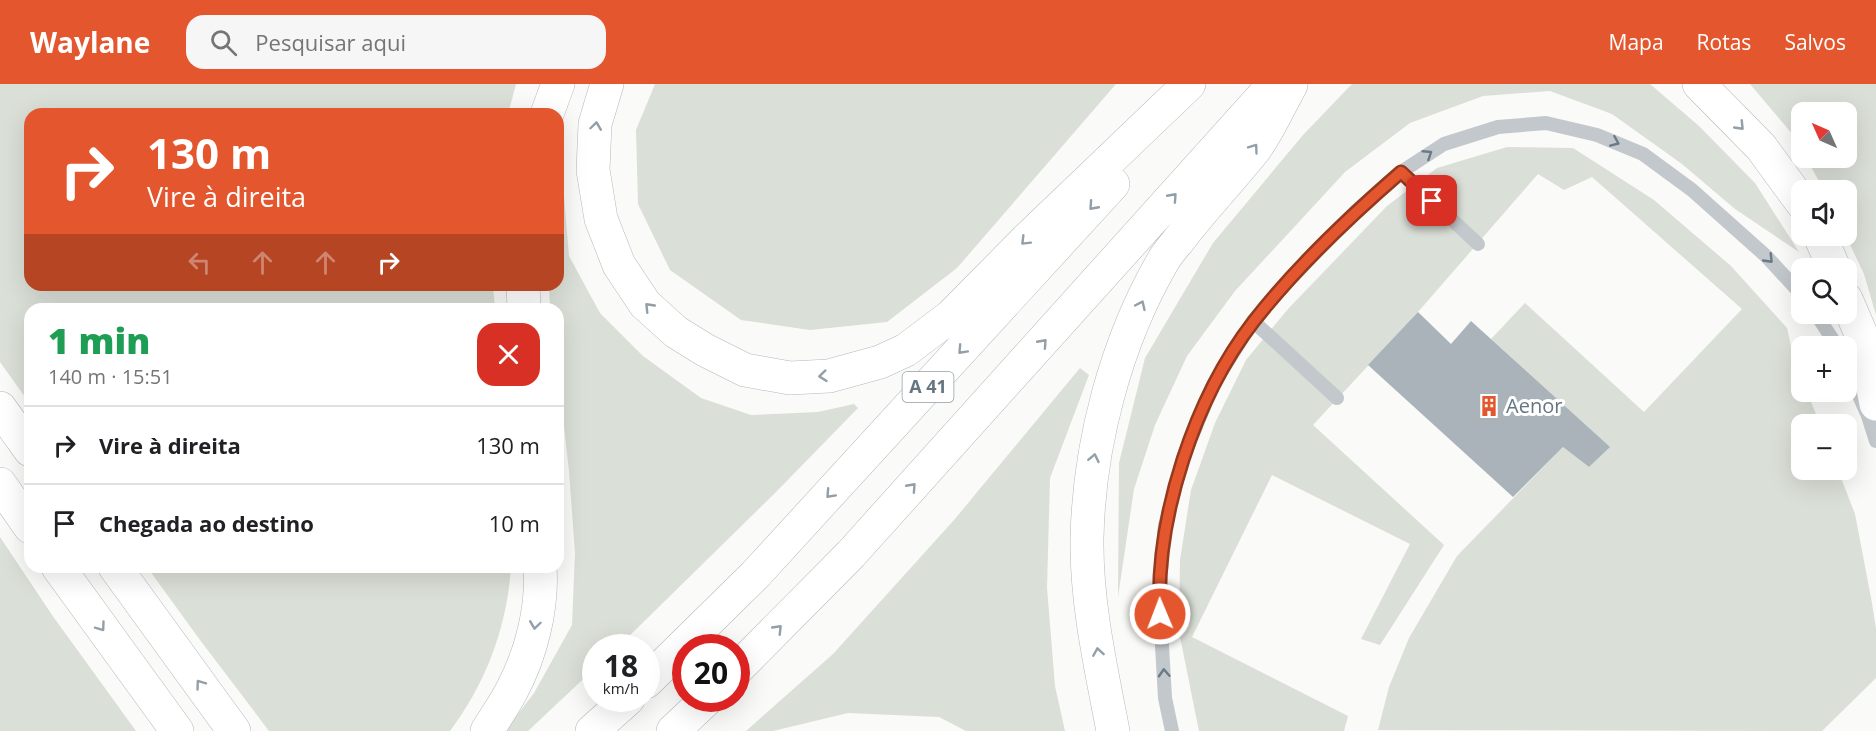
<!DOCTYPE html>
<html lang="pt">
<head>
<meta charset="utf-8">
<style>
	:root { --surface:#fff; --page:#f6f6f6; --text:#202124; --muted:#757577; --line:#e0e0e0; --accent:#e4572e }
	body { margin:0; font-family:"Open Sans",sans-serif; background:var(--page); color:var(--text); height:100vh; display:flex; flex-direction:column; font-size:22px; white-space:nowrap }
	* { box-sizing:border-box; margin:0 }
	p { font-size:20px; color:var(--muted) }
	.icon { flex:none; width:33px; height:33px; fill:none; stroke:currentColor; stroke-width:2; stroke-linecap:round; stroke-linejoin:round }
	.map { position:relative; flex:1; overflow:hidden }
	.sheet { position:absolute; left:24px; top:219px; width:540px; height:270px; display:flex; flex-direction:column; background:var(--surface); border-radius:18px; box-shadow:0 6px 24px #0002 }
	.sheet>* { flex:none }
	.hud { position:absolute; left:24px; top:24px; width:540px; height:183px; border-radius:18px; box-shadow:0 6px 24px #0002; background:#e4572e; color:#fff; overflow:hidden }
	.needle { width:39px; rotate:315deg }
	.buttons { position:absolute; left:1791px; top:18px; display:grid; gap:12px }
	.buttons a { display:grid; place-items:center; width:66px; height:66px; border-radius:12px; background:var(--surface); box-shadow:0 6px 24px #0002; font-size:30px }
	.speed { position:absolute; left:582px; top:550px; display:flex; gap:12px; font-size:30px; font-weight:700; text-align:center }
	.speed>* { display:grid; place-content:center; width:78px; height:78px; border-radius:50%; background:var(--surface); box-shadow:0 6px 24px #0002; line-height:1 }
	.speed small { font-size:15px; font-weight:400 }
	.speed .limit { border:9px solid #d22; background:#fff; color:#111 }
	.pin { position:absolute; display:grid; place-items:center; width:51px; height:51px; color:#fff; margin:-26px; border-radius:12px; box-shadow:0 3px 9px #0006 }
	.me { position:absolute; width:66px; margin:-33px; rotate:359deg; stroke-linejoin:round; filter:drop-shadow(0 0 4px #0008) }
	.turn { display:flex; align-items:center; gap:21px; height:126px; padding:0 24px; font-size:27px }
	.turn .icon { width:78px; height:78px; stroke-width:2.5 }
	.turn b { display:block; font-size:42px; line-height:51px }
	.lanes { display:flex; align-items:center; height:57px; padding:0 24px; background:#0003; justify-content:center; gap:30px; direction:ltr }
	.lanes .off { opacity:.35 }
	.round { display:grid; place-items:center; flex:none; width:63px; height:63px; border-radius:18px; background:var(--page) }
	.summary { display:flex; align-items:center; justify-content:space-between; height:102px; padding:0 24px }
	h1 { font-size:36px; font-weight:800; line-height:45px; color:#1e9e55 }
	ul { padding:0; list-style:none }
	li { display:flex; align-items:center; gap:18px; height:78px; padding:0 24px; border-top:2px solid var(--line) }
	li div { flex:1 }
	li b { display:block; font-size:22px }
	li em { font-style:normal }
	header { display:flex; align-items:center; gap:36px; box-sizing:border-box; height:84px; padding:0 30px; background:var(--accent); color:#fff }
	header strong { font-size:28px }
	nav { display:flex; gap:33px; margin-inline-start:auto; font-size:21px }
	.search { width:420px; height:54px; background:var(--page); display:flex; align-items:center; gap:15px; box-sizing:border-box; padding:0 21px; border-radius:18px; color:var(--muted); font-size:22px }
	.map>svg:first-child { display:block }
	.green { fill:#dadfd7 }
	.building { fill:#aab3b9 }
	.lines { fill:none; stroke-linecap:round; stroke-linejoin:round }
	.highway-casing { stroke:#b4b9bd; stroke-width:34 }
	.lane { stroke:#c3c8cc; stroke-width:14 }
	.highway { stroke:#fff; stroke-width:33 }
	.oneway { stroke:#939fa8 }
	.oneway2 { stroke:#6a7a87 }
	.route-casing { stroke:#94391e; stroke-width:15 }
	.route { stroke:#e4572e; stroke-width:10 }
	.labels { text-anchor:middle; stroke-width:6; stroke-linejoin:round; paint-order:stroke }
	.shield { fill:#fff; stroke:#939fa8; stroke-width:1.5 }
	.shield-label { font-size:18px; font-weight:bold; fill:#657683 }
	.poi-label { font-size:20px; fill:#657683; stroke:#fff; text-anchor:start }
</style>
</head>
<body>
<header>
<strong>Waylane</strong>
<div class="search"><svg class="icon" aria-label="search" viewBox="0 0 24 24"><circle cx="10" cy="10" r="6"/><path d="M15 15l6 6"/></svg>Pesquisar aqui</div>
<nav><a>Mapa</a><a>Rotas</a><a>Salvos</a></nav>
</header>
<div class="map">
<svg width="1876" height="647" viewBox="0 0 1876 647">
	<rect width="100%" height="100%" fill="#fafaf8"/>
	<!-- green -->
	<path class="green" d="M0,0h516l-8,30h-478v171h463l2,24h-465v95l-30,-42z
		M655,0h461l-159,184 -70,54 -77,8 -69,-10 -71,-50 -32,-66 -2,-74z
		M1352,0h298l49,42 56,57 44,69 -64,-43 -53,-45 -70,-50 -62,-23 -67,5 -73,27 -65,49 -110,119 -48,65 -32,69 -21,64 -16,108 1,-134 26,-105 68,-115 90,-108z
		M1750,0h126v231l-12,-41 -18,-38v-46h-22l-18,-32h40v-46h-44l-1,38 -7,-14z
		M1507,63l66,1 81,52 77,66 56,62 8,36 6,15 1,13h5l13,32h-18v46h36l17,44 17,89 4,26v49l-54,53 -444,-1 11,-43 20,-49 48,-82 106,-109 26,20 20,-20 -118,-108 34,-36 119,109 98,-103 -150,-132 -28,13 -26,-16 -120,138 -105,113 131,120 -64,100 -19,-6 49,-95 -138,-69 -80,162 156,79 -4,15h-145l-20,-99 1,-72 11,-70 24,-67 31,-63 42,-51 99,-103 50,-38z
		M562,88l7,84 31,57 43,43 58,42 50,17 67,-3 36,-8 4,4 -82,84 -159,156h-21l-1,20 -67,63h-23l29,-38 38,-68 3,-72 -6,-82 -11,-98v-64h-8l-1,-24h9v-112z
		M1080,284l9,7 -39,103 -3,110 8,98 10,45h-99l-27,-14 -91,-4 -75,18h-27l87,-77 121,-134z
		M0,453l52,78 84,116h-136z
		M147,483h364c-4,60 -25,116 -61,164h-181l-69,-91z"/>
	<!-- building -->
	<path class="building" d="M1418,228l33,32 20,-23 139,126 -21,20 -26,-20 -50,50 -145,-132z"/>
	<g class="lines">
		<defs>
			<path id="highway" d="M607,0l-12,40 -2,46 8,49 18,46 26,39 31,28 29,18 40,20 45,8 39,-2 51,-14 26,-12 45,-34 76,-77 162,-155
				M1699,0l62,63 41,56
				M547,30l11,-30
				M1820,152l14,32
				M523,201l1,24
				M1846,215l18,42 12,63
				M0,324l30,42
				M0,400l30,43
				M58,483l119,164
				M115,483l119,164
				M736,586l115,-116 423,-470
				M646,598l109,-107 358,-391
				M487,647c8,-13 17,-26 24,-39 20,-37 32,-84 29,-125
				M592,647l36,-32
				M673,647l34,-32
				M1113,647c-12,-63 -27,-128 -26,-193 2,-94 29,-196 76,-277 5,-9 13,-17 19,-25 23,-30 50,-58 73,-87 14,-19 24,-43 36,-64"/>
		</defs>
		<!-- highway casing -->
		<use href="#highway" class="highway-casing"/>
		<!-- lane -->
		<path class="lane" d="M1401,88l77,72
			M1816,230l21,32
			M1253,237l84,77
			M1846,282l22,50 8,25
			M1172,647l-7,-33 -6,-105 6,-68 18,-67 30,-73 40,-64 38,-43 66,-68 44,-38 43,-28 54,-17 48,-4 51,12 46,19 49,36 74,66 36,39"/>
		<!-- highway -->
		<use href="#highway" class="highway"/>
	</g>
	<!-- one-way arrows -->
	<defs><path id="oneway-chevron" d="M-2-3.5L2.5 0L-2 3.5" fill="none" stroke-width="1.6" stroke-linecap="round" stroke-linejoin="round" transform="scale(1.5)"/></defs>
	<g class="oneway">
		<use href="#oneway-chevron" transform="translate(596 42) rotate(-82)"/>
		<use href="#oneway-chevron" transform="translate(1740 42) rotate(46)"/>
		<use href="#oneway-chevron" transform="translate(1254 64) rotate(-54)"/>
		<use href="#oneway-chevron" transform="translate(1173 113) rotate(-48)"/>
		<use href="#oneway-chevron" transform="translate(1093 122) rotate(132)"/>
		<use href="#oneway-chevron" transform="translate(1025 157) rotate(135)"/>
		<use href="#oneway-chevron" transform="translate(1141 221) rotate(-65)"/>
		<use href="#oneway-chevron" transform="translate(649 223) rotate(-134)"/>
		<use href="#oneway-chevron" transform="translate(1043 259) rotate(-48)"/>
		<use href="#oneway-chevron" transform="translate(962 266) rotate(133)"/>
		<use href="#oneway-chevron" transform="translate(823 292) rotate(174)"/>
		<use href="#oneway-chevron" transform="translate(1094 374) rotate(-78)"/>
		<use href="#oneway-chevron" transform="translate(912 403) rotate(-48)"/>
		<use href="#oneway-chevron" transform="translate(830 410) rotate(133)"/>
		<use href="#oneway-chevron" transform="translate(535 541) rotate(98)"/>
		<use href="#oneway-chevron" transform="translate(101 543) rotate(54)"/>
		<use href="#oneway-chevron" transform="translate(778 545) rotate(-46)"/>
		<use href="#oneway-chevron" transform="translate(1098 568) rotate(-99)"/>
		<use href="#oneway-chevron" transform="translate(200 600) rotate(-126)"/>
	</g>
	<g class="oneway2">
		<use href="#oneway-chevron" transform="translate(1615 58) rotate(23)"/>
		<use href="#oneway-chevron" transform="translate(1428 70) rotate(-33)"/>
		<use href="#oneway-chevron" transform="translate(1769 175) rotate(46)"/>
		<use href="#oneway-chevron" transform="translate(1164 589) rotate(-93)"/>
	</g>
	<g class="lines">
		<defs>
			<path id="route" d="M1160,530c-5,-97 35,-217 94,-293 43,-55 95,-104 147,-149l31,29"/>
		</defs>
		<!-- route casing -->
		<use href="#route" class="route-casing"/>
		<!-- route -->
		<use href="#route" class="route"/>
	</g>
	<!-- icons -->
	<defs>
		<symbol id="building-bare" viewBox="-9 -9 18 18"><path d="M-4-6H4V6H1V3H-1V6H-4ZM-2.5-4.3h1.7v1.8h-1.7ZM.8-4.3h1.7v1.8H.8ZM-2.5-1h1.7V.8h-1.7ZM.8-1h1.7V.8H.8Z" fill="#e4572e" stroke="#fff" stroke-width="2.5" paint-order="stroke"/></symbol>
	</defs>
	<g fill-rule="evenodd">
		<use href="#building-bare" x="1474" y="307" width="30" height="30"/>
	</g>
	<g class="labels">
		<!-- shield labels -->
		<rect class="shield" x="902.5" y="288" width="51" height="30" rx="4.5"/>
		<g class="shield-label">
			<text x="928" y="309">A 41</text>
		</g>
		<!-- poi labels -->
		<g class="poi-label">
			<text x="1506" y="329">Aenor</text>
		</g>
	</g>
</svg>
<div class="buttons">
<a><svg class="needle" viewBox="-14 -14 28 28"><path d="M0-13l5 13h-10z" fill="#e53935"/><path d="M0 13l5-13h-10z" fill="#757577"/></svg></a>
<a><svg class="icon" aria-label="sound" viewBox="0 0 24 24"><path d="M4 9h4l5-4v14l-5-4H4zM17 9q2 3 0 6"/></svg></a>
<a><svg class="icon" aria-label="search" viewBox="0 0 24 24"><circle cx="10" cy="10" r="6"/><path d="M15 15l6 6"/></svg></a>
<a>+</a>
<a>−</a>
</div>
<div class="speed"><div>18<small>km/h</small></div><div class="limit">20</div></div>
<div class="pin" style="left:1432px;top:117px;background:#d93025"><svg class="icon" aria-label="arrive" viewBox="0 0 24 24"><path d="M6 21V4h12l-3 4 3 4H6"/></svg></div>
<svg class="me" style="left:1160px;top:530px" viewBox="-20 -20 40 40"><circle r="17" fill="#e4572e" stroke="#fff" stroke-width="3"/><path d="M0-11L8 9 0 5-8 9z" fill="#fff"/></svg>
<div class="hud">
<div class="turn"><svg class="icon" aria-label="right" viewBox="0 0 24 24"><path d="M7 20v-9h11M14 6l5 5-5 5"/></svg><div><b>130 m</b>Vire à direita</div></div>
<div class="lanes"><svg class="icon off" aria-label="left" viewBox="0 0 24 24"><path d="M17 20v-9H6M10 6l-5 5 5 5"/></svg><svg class="icon off" aria-label="ahead" viewBox="0 0 24 24"><path d="M12 20V5M6 11l6-6 6 6"/></svg><svg class="icon off" aria-label="ahead" viewBox="0 0 24 24"><path d="M12 20V5M6 11l6-6 6 6"/></svg><svg class="icon" aria-label="right" viewBox="0 0 24 24"><path d="M7 20v-9h11M14 6l5 5-5 5"/></svg></div>
</div>
<section class="sheet">
<div class="summary"><div><h1>1 min</h1><p>140 m · 15:51</p></div><a class="round" style="background:#d93025;color:#fff"><svg class="icon" aria-label="close" viewBox="0 0 24 24"><path d="M6 6l12 12M18 6L6 18"/></svg></a></div>
<ul>
<li><svg class="icon" aria-label="right" viewBox="0 0 24 24"><path d="M7 20v-9h11M14 6l5 5-5 5"/></svg><div><b>Vire à direita</b></div><em>130 m</em></li>
<li><svg class="icon" aria-label="arrive" viewBox="0 0 24 24"><path d="M6 21V4h12l-3 4 3 4H6"/></svg><div><b>Chegada ao destino</b></div><em>10 m</em></li>
</ul>
</section>
</div>
</body>
</html>
